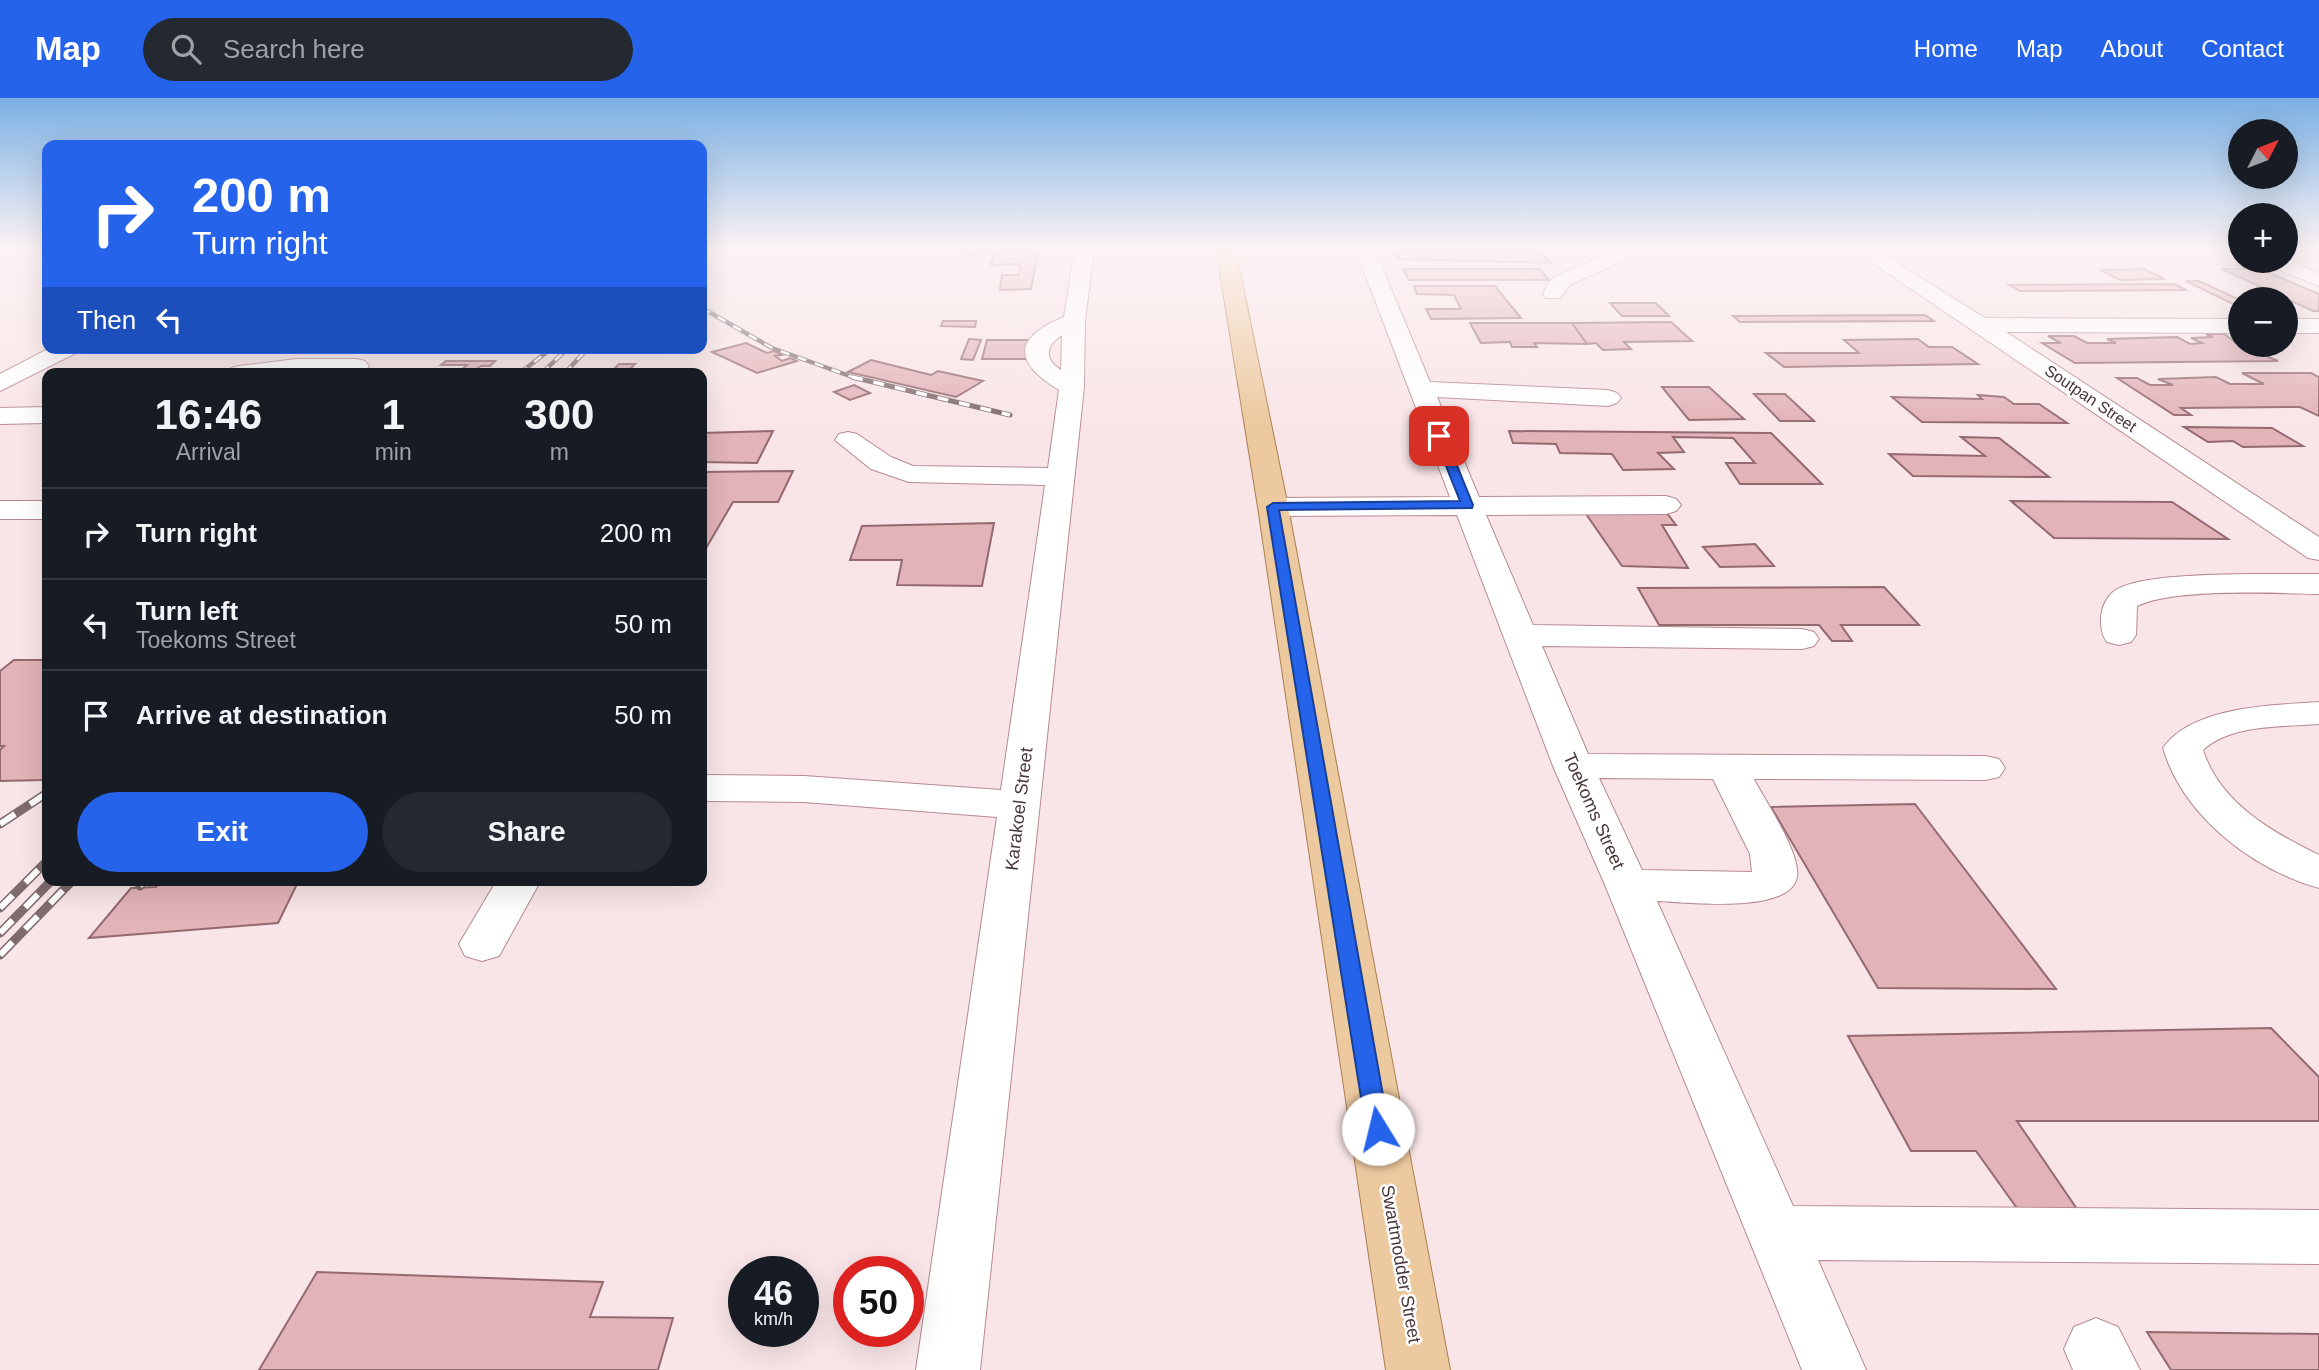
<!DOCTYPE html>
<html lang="en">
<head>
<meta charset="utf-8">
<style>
	:root { --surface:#171b24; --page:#242831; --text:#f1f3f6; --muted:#9ea1a6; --line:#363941; --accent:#2563eb }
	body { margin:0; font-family:Helvetica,sans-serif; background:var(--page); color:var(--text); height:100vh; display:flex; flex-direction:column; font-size:26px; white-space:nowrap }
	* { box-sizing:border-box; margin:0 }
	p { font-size:23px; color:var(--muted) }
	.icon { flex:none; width:38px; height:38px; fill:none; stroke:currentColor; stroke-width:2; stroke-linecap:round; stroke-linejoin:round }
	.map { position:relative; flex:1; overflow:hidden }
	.details { position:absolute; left:42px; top:270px; width:665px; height:518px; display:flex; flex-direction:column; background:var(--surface); border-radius:14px; box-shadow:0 7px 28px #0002 }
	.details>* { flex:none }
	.banner { position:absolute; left:42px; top:42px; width:665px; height:214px; border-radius:14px; box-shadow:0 7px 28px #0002; background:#2563eb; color:#fff; overflow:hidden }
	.needle { width:46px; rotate:48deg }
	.tools { position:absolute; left:2228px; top:21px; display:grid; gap:14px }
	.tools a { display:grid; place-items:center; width:70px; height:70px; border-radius:50%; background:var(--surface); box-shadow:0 7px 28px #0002; font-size:35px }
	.speed { position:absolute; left:728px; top:1158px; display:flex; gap:14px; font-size:35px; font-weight:700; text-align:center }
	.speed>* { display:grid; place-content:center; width:91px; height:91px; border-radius:50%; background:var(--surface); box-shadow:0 7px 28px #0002; line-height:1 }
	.speed small { font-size:18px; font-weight:400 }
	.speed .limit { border:10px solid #d22; background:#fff; color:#111 }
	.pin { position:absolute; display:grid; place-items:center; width:60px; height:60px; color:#fff; margin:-30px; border-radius:14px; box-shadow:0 4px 10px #0006 }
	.me { position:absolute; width:77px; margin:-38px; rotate:351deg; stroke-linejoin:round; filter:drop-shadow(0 0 5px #0008) }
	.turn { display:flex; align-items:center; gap:24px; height:147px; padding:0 35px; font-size:32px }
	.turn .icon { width:91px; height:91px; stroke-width:2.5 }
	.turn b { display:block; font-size:49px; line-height:60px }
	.then { display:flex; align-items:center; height:66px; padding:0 35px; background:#0003; gap:14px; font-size:26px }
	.eta { display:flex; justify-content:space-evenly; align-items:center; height:119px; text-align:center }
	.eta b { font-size:42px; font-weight:600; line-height:49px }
	.action { display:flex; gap:14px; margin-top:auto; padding:14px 35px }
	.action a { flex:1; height:80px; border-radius:42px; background:var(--accent); color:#fff; font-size:28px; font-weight:600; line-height:80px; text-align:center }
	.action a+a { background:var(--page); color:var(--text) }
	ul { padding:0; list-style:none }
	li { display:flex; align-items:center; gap:21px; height:91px; padding:0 35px; border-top:2px solid var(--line) }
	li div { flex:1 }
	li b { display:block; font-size:26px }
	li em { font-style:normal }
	header { display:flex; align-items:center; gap:42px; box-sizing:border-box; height:98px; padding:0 35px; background:var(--accent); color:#fff }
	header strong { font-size:33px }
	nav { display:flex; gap:38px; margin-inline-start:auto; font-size:24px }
	.search { width:490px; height:63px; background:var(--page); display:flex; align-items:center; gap:18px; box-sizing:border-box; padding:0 24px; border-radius:38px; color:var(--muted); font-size:26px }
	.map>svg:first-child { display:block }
	.building { fill:#e2b3b9; stroke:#946a70; stroke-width:2 }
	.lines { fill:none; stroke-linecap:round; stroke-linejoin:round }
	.minor-casing { stroke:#b78a90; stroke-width:2 }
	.major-casing { stroke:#ab7e51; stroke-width:2 }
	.minor { fill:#fff; fill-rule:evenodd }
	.major { fill:#ecc99e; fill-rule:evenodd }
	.rail-far2-casing { stroke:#7f6b6d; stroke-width:4.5 }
	.rail-far1-casing { stroke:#7f6b6d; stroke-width:5 }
	.rail-casing { stroke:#7f6b6d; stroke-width:9 }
	.rail-far2 { stroke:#fff; stroke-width:2.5; stroke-dasharray:9; stroke-linecap:butt }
	.rail-far1 { stroke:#fff; stroke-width:3.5; stroke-dasharray:11; stroke-linecap:butt }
	.rail { stroke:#fff; stroke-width:6; stroke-dasharray:18; stroke-linecap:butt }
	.route { fill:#2563eb; stroke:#184099; stroke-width:2 }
	.labels { text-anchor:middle; stroke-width:5; stroke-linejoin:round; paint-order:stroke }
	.far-street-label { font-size:16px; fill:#493638; stroke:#fff }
	.street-label { font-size:18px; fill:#493638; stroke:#fff }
</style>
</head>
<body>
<header>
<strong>Map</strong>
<div class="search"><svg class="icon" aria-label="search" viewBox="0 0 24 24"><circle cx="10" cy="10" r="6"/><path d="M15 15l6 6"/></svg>Search here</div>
<nav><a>Home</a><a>Map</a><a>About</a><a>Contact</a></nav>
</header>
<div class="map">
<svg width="2319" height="1272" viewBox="0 0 2319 1272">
	<rect width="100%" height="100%" fill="#f9e5e7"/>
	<!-- building -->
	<path class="building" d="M967,150h72l-8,41 -31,1 2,-15h17l1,-11 -29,1 3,-12 -30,1z
		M1394,154h147l10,11 -153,-4z
		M2237,167l16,1 66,28v17h-6l-91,-42h24z
		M1403,171h137l9,11h-140z
		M2144,171l21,10 -45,1 -20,-10z
		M2186,183h13l41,19v4h-7z
		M2175,186l11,6 -166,1 -11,-6z
		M1414,188h81l26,32 -90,1 -5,-10h35l-7,-14 -37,-1z
		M1610,205h46l13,13h-47z
		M1925,217l9,6 -194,1 -7,-6z
		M943,223h33l-1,6 -34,-1z
		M1671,224l21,19 -68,1 7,7 -28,1 -7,-7 -9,1 -15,-21z
		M1470,225h102l15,21 -53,-1 3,4h-25l-2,-5 -29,1z
		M2206,236h18l16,11 38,16 -203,2 -33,-20h19l-13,-7h26l13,7h29l-9,-4 70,-2 13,7 12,-1 -11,-5 22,-1z
		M969,241l12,1 -8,20 -12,-1z
		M1918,241l11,8h23l26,17 -194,3 -18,-14h93l-15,-13z
		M987,242h45l-4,19h-46z
		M746,245l21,10 7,-2 8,4 -7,1 7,5 8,-3 7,3 -40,12 -45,-21z
		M871,262l60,15 7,-4 45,10 -27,16 -108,-25z
		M446,263h49l-5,5h-9l-7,5h-14l7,-6h-26z
		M619,266h16l-9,9h-16z
		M2242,275h69l8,4v39l-19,-9 -119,1 10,7h-17l-57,-37h20l13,7h23l-15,-6 58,-2 14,7h34z
		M854,287l16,8 -20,7 -16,-8z
		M1662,289h47l35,32 -55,1z
		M1754,296h31l29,27h-34z
		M1978,297l26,2 10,7h25l28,19 -145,-1 -30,-25 90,2z
		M2184,329l88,1 31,18 -60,1 -10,-6 -25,1z
		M773,333l-16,32 -55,-1v-29z
		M1509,333l262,2 51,51h-82l-14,-21h29l-22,-25 -60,-1 11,15 -26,1 16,16 -51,1 -11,-16 -52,-1 -4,-9 -43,-1z
		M1961,339l38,1 50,39 -136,-1 -24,-22 96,2z
		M793,373l-15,31h-45l-31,53v-83z
		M2011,403l161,1 56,37 -174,-1z
		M1584,413l82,1 10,13h-14l26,43 -66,-2z
		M994,425l-12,63 -85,-1 5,-25h-52l12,-34z
		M1755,446l19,22 -54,1 -17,-20z
		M1884,489l35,38h-78l11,16h-20l-13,-16h-160l-21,-37z
		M14,562h33v117l-3,3 -44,1v-31l4,-4h-4v-75z
		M1915,706l141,185 -178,-1 -107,-181z
		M160,782h40l-2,3 101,-3 -21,43 -189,15 42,-50 25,-1z
		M2271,930l48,49v44h-302l62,91 -55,6 -48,-67h-65l-63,-115z
		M317,1174l286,10 -13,35 83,1 -15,52h-399z
		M2147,1234l172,2v36h-148z"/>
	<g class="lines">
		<defs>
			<path id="minor" d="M1075,150h19l-9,73 -1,66 -104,983h-64l81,-553 -193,-15 -102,-1v-26l102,1 197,14 44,-305 -136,-3 -38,-13 -36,-29 4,-6 9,-2 9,2 34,23 22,9 135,2 11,-78c-45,-27 -47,-52 5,-73zM1062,237l-1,35c-18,-12 -15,-24 1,-35z
				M1355,150h19l56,134 178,8 9,3 4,5 -4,5 -9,3 -171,-9 42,100 187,-1 10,3 5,6 -5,6 -10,3 -180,1 47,110 269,4 12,3 5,7 -5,7 -12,3 -260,-3 46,108 397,2 14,3 6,9 -6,9 -14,3 -231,-1c11,22 47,74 43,98 -7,38 -112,25 -140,24l136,305 526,4v54l-501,-4 48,110h-64l-197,-485 -52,-119 -96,-251 -184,1 -10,-3 -5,-6 5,-6 10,-3 177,-1zM1599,680l114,1 37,75 2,18 -110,-2z
				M1613,150h19l1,5 -7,7 -55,24 -11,14h-14l-3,-4 6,-12 8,-6 55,-24z
				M1851,150h22l112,70 255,1v14l-234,-1 313,205v23l-11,-2z
				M2286,161l33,14v13l-52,-21 -3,-4z
				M2286,221h33v14h-33z
				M50,250h29l-3,5 -76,38v-17z
				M296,261h61l8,2 4,5 -4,5 -7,2h-131l4,-5 8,-2z
				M47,309v16l-47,1v-16z
				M0,403h47v18h-47z
				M2248,476h71v20c-45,-1 -144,-6 -182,12l-1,29 -5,7 -12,3 -12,-3c-6,-8 -6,-16 -6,-26 1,-8 5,-18 12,-24 23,-18 105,-17 135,-18z
				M2319,604v22c-36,3 -88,0 -116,26 17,53 69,82 116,105v33c-67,-19 -136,-72 -156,-140 29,-42 110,-43 156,-46z
				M497,782h44l-42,76 -17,5 -17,-5 -6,-12z
				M2096,1220l22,9 22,43h-67l-9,-21 10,-22z"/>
			<path id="major" d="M1216,150h19l53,259 162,863h-64l-128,-863z"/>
		</defs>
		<!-- minor casing -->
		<use href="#minor" class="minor-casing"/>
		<!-- major casing -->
		<use href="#major" class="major-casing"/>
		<!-- minor -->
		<use href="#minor" class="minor"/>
		<!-- major -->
		<use href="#major" class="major"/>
		<defs>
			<path id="rail-far2" d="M702,210l70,40 86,31
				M520,275l32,-25
				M542,275l26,-25
				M565,275l23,-25"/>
			<path id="rail-far1" d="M852,279l158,38"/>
			<path id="rail" d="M0,726l47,-31
				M140,788l4,-6
				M0,810l47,-47
				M0,835l52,-53
				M0,857l73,-75"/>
		</defs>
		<!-- rail-far2 casing -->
		<use href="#rail-far2" class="rail-far2-casing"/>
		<!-- rail-far1 casing -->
		<use href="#rail-far1" class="rail-far1-casing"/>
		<!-- rail casing -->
		<use href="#rail" class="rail-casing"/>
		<!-- rail-far2 -->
		<use href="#rail-far2" class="rail-far2"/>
		<!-- rail-far1 -->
		<use href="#rail-far1" class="rail-far1"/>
		<!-- rail -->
		<use href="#rail" class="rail"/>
	</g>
	<!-- sky -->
	<linearGradient id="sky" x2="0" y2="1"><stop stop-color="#7bb0e4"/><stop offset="0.46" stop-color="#fcf3f4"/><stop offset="1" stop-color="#fcf3f4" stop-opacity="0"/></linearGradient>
	<rect width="2319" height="328" fill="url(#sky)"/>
	<!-- route -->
	<path class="route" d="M1439,334l6,4 28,69 -1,3 -193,2 110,619 -3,7 -8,2 -8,-2 -4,-7 -99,-622 6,-4 187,-2 -26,-65z"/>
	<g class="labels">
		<!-- far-street labels -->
		<g class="far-street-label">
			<text transform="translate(2091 300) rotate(34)" y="6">Soutpan Street</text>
		</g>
		<!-- street labels -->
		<g class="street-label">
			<text transform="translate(1019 711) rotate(-83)" y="6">Karakoel Street</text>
			<text transform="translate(1594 713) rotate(66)" y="6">Toekoms Street</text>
			<text transform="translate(1401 1166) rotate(80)" y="6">Swartmodder Street</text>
		</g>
	</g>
</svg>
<div class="tools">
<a><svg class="needle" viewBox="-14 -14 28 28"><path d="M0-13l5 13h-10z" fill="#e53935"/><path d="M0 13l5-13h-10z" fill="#9ea1a6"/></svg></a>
<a>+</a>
<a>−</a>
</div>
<div class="speed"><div>46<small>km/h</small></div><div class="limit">50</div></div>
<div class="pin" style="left:1439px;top:338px;background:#d93025"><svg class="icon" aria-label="arrive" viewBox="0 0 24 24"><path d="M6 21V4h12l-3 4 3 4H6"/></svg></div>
<svg class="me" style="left:1378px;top:1031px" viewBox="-20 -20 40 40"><circle r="19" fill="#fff"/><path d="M0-13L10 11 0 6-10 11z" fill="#2563eb"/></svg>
<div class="banner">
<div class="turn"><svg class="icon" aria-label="right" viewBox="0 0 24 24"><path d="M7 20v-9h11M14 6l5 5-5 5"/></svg><div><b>200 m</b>Turn right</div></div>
<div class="then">Then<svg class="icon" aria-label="left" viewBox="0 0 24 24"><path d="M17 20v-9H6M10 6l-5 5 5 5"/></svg></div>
</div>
<section class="details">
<div class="eta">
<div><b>16:46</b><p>Arrival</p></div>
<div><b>1</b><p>min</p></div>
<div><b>300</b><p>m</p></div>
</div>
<ul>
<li><svg class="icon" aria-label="right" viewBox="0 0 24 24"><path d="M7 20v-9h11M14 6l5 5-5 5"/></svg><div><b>Turn right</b></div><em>200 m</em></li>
<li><svg class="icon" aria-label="left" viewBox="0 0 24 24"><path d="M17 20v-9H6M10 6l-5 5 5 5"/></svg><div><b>Turn left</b><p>Toekoms Street</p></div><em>50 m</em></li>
<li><svg class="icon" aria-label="arrive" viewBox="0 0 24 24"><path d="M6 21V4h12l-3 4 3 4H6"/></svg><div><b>Arrive at destination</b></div><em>50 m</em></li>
</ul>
<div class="action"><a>Exit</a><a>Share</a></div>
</section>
</div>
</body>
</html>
